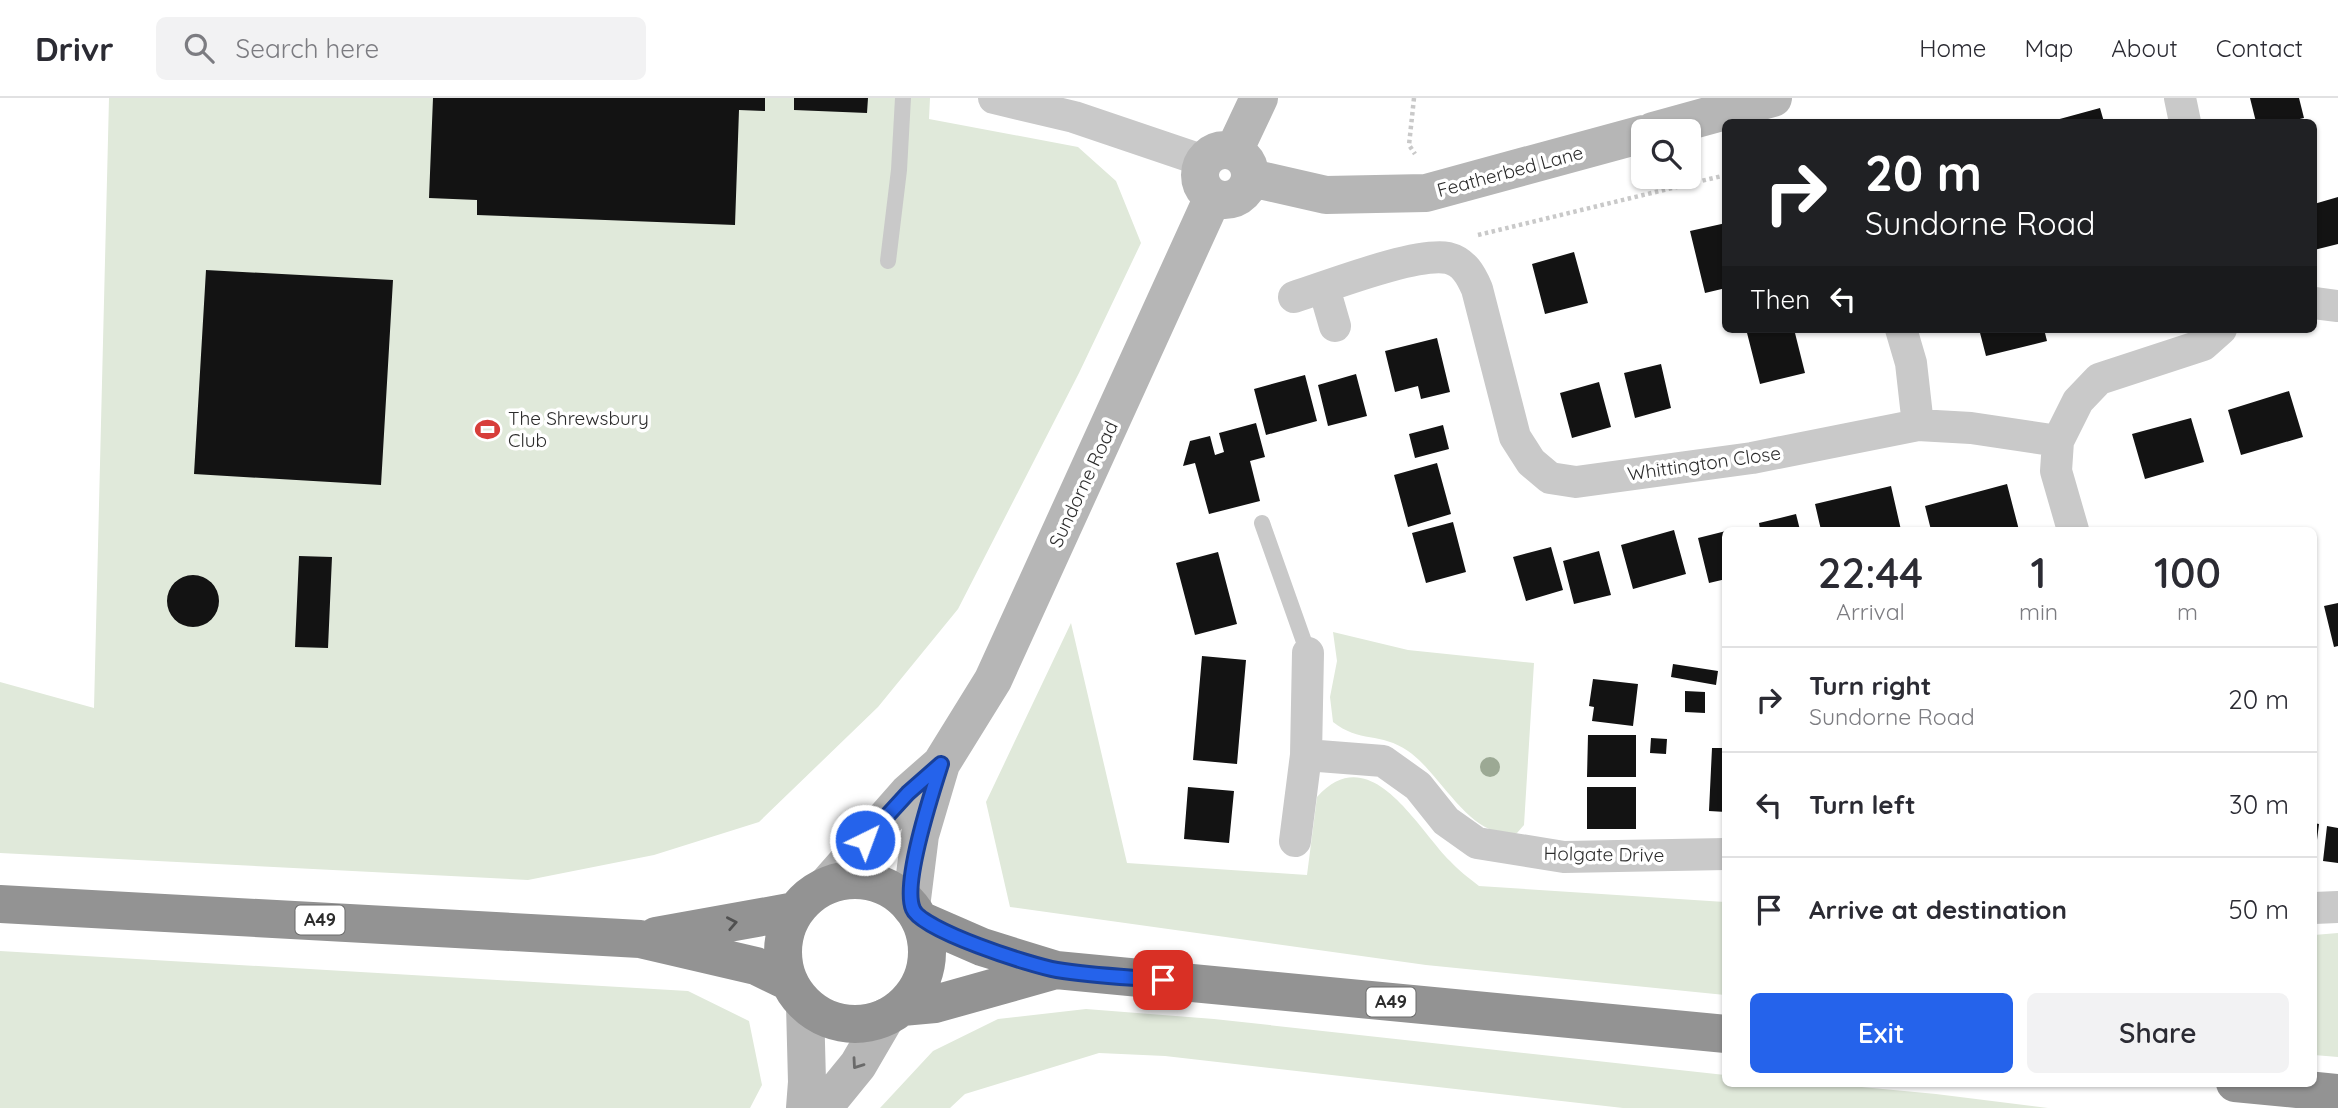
<!DOCTYPE html>
<html lang="en">
<head>
<meta charset="utf-8">
<style>
	:root { --surface:#fff; --page:#f2f2f3; --text:#2b2b33; --muted:#7c7c81; --line:#e1e1e2; --accent:#2563eb }
	body { margin:0; font-family:Quicksand,sans-serif; background:var(--page); color:var(--text); height:100vh; display:flex; flex-direction:column; font-size:26px; white-space:nowrap }
	* { box-sizing:border-box; margin:0 }
	p { font-size:23px; color:var(--muted) }
	.icon { flex:none; width:38px; height:38px; fill:none; stroke:currentColor; stroke-width:2; stroke-linecap:round; stroke-linejoin:round }
	.map { position:relative; flex:1; overflow:hidden }
	.sheet { position:absolute; left:1722px; top:429px; width:595px; height:560px; display:flex; flex-direction:column; background:var(--surface); border-radius:10px; box-shadow:0 2px 5px #0004 }
	.sheet>* { flex:none }
	.banner { position:absolute; left:1722px; top:21px; width:595px; height:214px; border-radius:10px; box-shadow:0 2px 5px #0004; background:#202124; color:#fff; overflow:hidden }
	.buttons { position:absolute; left:1631px; top:21px; display:grid; gap:14px }
	.buttons a { display:grid; place-items:center; width:70px; height:70px; border-radius:10px; background:var(--surface); box-shadow:0 2px 5px #0004; font-size:35px }
	.pin { position:absolute; display:grid; place-items:center; width:60px; height:60px; color:#fff; margin:-30px; border-radius:14px; box-shadow:0 4px 10px #0006 }
	.me { position:absolute; width:77px; margin:-38px; rotate:42deg; stroke-linejoin:round; filter:drop-shadow(0 0 5px #0008) }
	.turn { display:flex; align-items:center; gap:24px; height:147px; padding:0 28px; font-size:32px }
	.turn .icon { width:91px; height:91px; stroke-width:2.5 }
	.turn b { display:block; font-size:49px; line-height:60px }
	.then { display:flex; align-items:center; height:66px; padding:0 28px; background:#0003; gap:14px; font-size:26px }
	.eta { display:flex; justify-content:space-evenly; align-items:center; height:119px; text-align:center }
	.eta b { font-size:42px; font-weight:600; line-height:49px }
	.action { display:flex; gap:14px; margin-top:auto; padding:14px 28px }
	.action a { flex:1; height:80px; border-radius:10px; background:var(--accent); color:#fff; font-size:28px; font-weight:600; line-height:80px; text-align:center }
	.action a+a { background:var(--page); color:var(--text) }
	ul { padding:0; list-style:none }
	li { display:flex; align-items:center; gap:21px; height:105px; padding:0 28px; border-top:2px solid var(--line) }
	li div { flex:1 }
	li b { display:block; font-size:26px }
	li em { font-style:normal }
	header { display:flex; align-items:center; gap:42px; box-sizing:border-box; height:98px; padding:0 35px; background:var(--surface); border-bottom:2px solid var(--line) }
	header strong { font-size:33px }
	nav { display:flex; gap:38px; margin-inline-start:auto; font-size:24px }
	.search { width:490px; height:63px; background:var(--page); display:flex; align-items:center; gap:18px; box-sizing:border-box; padding:0 24px; border-radius:10px; color:var(--muted); font-size:26px }
	.map>svg:first-child { display:block }
	.green { fill:#e0e9da }
	.building { fill:#131313 }
	.lines { fill:none; stroke-linecap:round; stroke-linejoin:round }
	.path { stroke:#c9c9c9; stroke-width:4.5; stroke-dasharray:3.5 3.5; stroke-linecap:butt }
	.lane { stroke:#c9c9c9; stroke-width:16 }
	.street { stroke:#c9c9c9; stroke-width:32 }
	.secondary { stroke:#b6b6b6; stroke-width:38 }
	.highway { stroke:#939393; stroke-width:38 }
	.tree { fill:#9ca994 }
	.oneway { stroke:#505050 }
	.oneway2 { stroke:#6a6a6a }
	.route-casing { stroke:#184099; stroke-width:18 }
	.route { stroke:#2563eb; stroke-width:12 }
	.labels { text-anchor:middle; stroke-width:7; stroke-linejoin:round; paint-order:stroke }
	.shield { fill:#fff; stroke:#6b6b6b; stroke-width:2 }
	.shield-label { font-size:18px; font-weight:bold; fill:#2c2c2c }
	.street-label { font-size:19px; fill:#2c2c2c; stroke:#fff }
	.poi-label { font-size:19px; fill:#2c2c2c; stroke:#fff; text-anchor:start }
</style>
</head>
<body>
<header>
<strong>Drivr</strong>
<div class="search"><svg class="icon" aria-label="search" viewBox="0 0 24 24"><circle cx="10" cy="10" r="6"/><path d="M15 15l6 6"/></svg>Search here</div>
<nav><a>Home</a><a>Map</a><a>About</a><a>Contact</a></nav>
</header>
<div class="map">
<svg width="2338" height="1010" viewBox="0 0 2338 1010">
	<rect width="100%" height="100%" fill="#fff"/>
	<!-- green -->
	<path class="green" d="M109,0h821l-1,21 149,28 38,34 25,62 -62,130 -121,236 -80,98 -119,115 -105,33 -126,25 -528,-27v-171l94,26z
		M1071,525l56,240 180,12 10,-78c53,-59 99,30 133,64 8,9 19,17 29,25l246,16v93l-299,-30 -416,-58 -24,-105z
		M1333,534l75,18 126,13 -10,162 -7,8c-7,0 -15,0 -22,-2 -33,-9 -58,-60 -87,-80 -27,-19 -49,-8 -75,-29l-3,-25 7,-36z
		M2338,835v124l-24,-2v-120z
		M0,853l688,40 61,30 13,64 -12,23h-750z
		M1086,911l128,10 511,56 1,8h93l117,11 112,14h-425l-458,-52 -66,-3 -134,41 -15,14h-70l53,-57 65,-32z"/>
	<!-- building -->
	<path class="building" d="M433,0h332v13l-26,-1 -4,115 -258,-10v-15l-48,-2z
		M794,0h74l-1,15 -73,-3z
		M2250,0h49l5,20 -17,4h-31z
		M2100,10l4,14h-48v-2z
		M2338,99v47l-24,6v-46z
		M1726,125v65l-21,5 -15,-62z
		M1574,154l14,51 -43,11 -13,-50z
		M206,172l187,10 -12,205 -187,-11z
		M1746,231h48l11,44 -45,11z
		M1979,231h65l3,12 -61,15z
		M1437,240l13,54 -29,7 -3,-13 -23,6 -10,-41z
		M1661,266l10,44 -36,10 -11,-45z
		M1356,276l11,42 -39,10 -10,-41z
		M1305,277l12,46 -51,14 -12,-46z
		M1599,284l12,45 -39,11 -12,-45z
		M2289,293l14,46 -62,18 -13,-45z
		M2191,320l13,44 -59,17 -13,-45z
		M1256,325l9,34 -15,4 10,40 -51,13 -14,-51 -12,3 7,-25 20,-5 5,19 9,-3 -5,-19z
		M1443,327l6,24 -34,9 -6,-24z
		M1437,365l14,51 -43,13 -14,-52z
		M2007,386l12,46h-88l-6,-24z
		M1891,388l10,44h-80l-6,-26z
		M1796,416l4,16h-40l-1,-7z
		M1453,424l13,50 -40,11 -14,-50z
		M1674,432l12,44 -53,15 -12,-44z
		M1726,433v48l-17,4 -11,-45z
		M1551,449l12,43 -37,11 -13,-44z
		M1599,453l12,44 -37,9 -11,-43z
		M1218,454l19,72 -42,11 -19,-72z
		M299,458l33,1 -4,91 -33,-1z
		M167 503a26 26 0 1 1 52 0a26 26 0 1 1-52 0Z
		M2338,505v43l-4,1 -10,-41z
		M1202,558l44,4 -9,104 -44,-4z
		M1673,566l45,7 -2,14 -45,-8z
		M1593,581l45,5 -5,42 -41,-5 2,-14 -5,-1z
		M1685,593l20,1v21l-20,-1z
		M1588,637h48v42h-49z
		M1651,640l16,1 -1,15 -16,-1z
		M1712,650h14v64l-17,-1z
		M1188,689l46,4 -5,52 -45,-4z
		M1587,689h49v42h-49z
		M2314,725l5,1 -4,32h-1z
		M2327,728l11,2v35l-15,-2z"/>
	<g class="lines">
		<!-- path -->
		<path class="path" d="M1414,0l-5,47 6,9
			M1478,137l248,-60"/>
		<!-- lane -->
		<path class="lane" d="M888,163l11,-91 4,-72
			M1262,425l46,130"/>
		<!-- street -->
		<path class="street" d="M994,0l80,19 130,44
			M2180,0l5,24
			M1324,190l11,38
			M1294,199c35,-11 121,-45 154,-39 16,4 23,17 29,31l38,148 16,25 19,16 26,4 176,-24 166,-33 53,3 87,13 20,-40 21,-22 104,-34 18,-16
			M2314,205l24,3
			M1901,231l10,34 7,62
			M2058,343l-2,30 17,59
			M1306,657l77,6 35,25 28,35 31,22 87,14 162,-3
			M1295,743l11,-86 2,-102
			M2314,810l24,-1"/>
		<!-- secondary -->
		<path class="secondary" d="M1653,33l120,-33
			M1200 77a25 25 0 1 1 50 0a25 25 0 1 1-50 0Z
			M1234,53l25,-53
			M1251,80l75,17 100,-2 217,-59
			M827,787l81,-92 33,-29
			M911,809l9,-72 21,-71 52,-84 220,-483
			M805,1010l2,-26 -2,-77
			M823,1010l35,-43 28,-48"/>
		<!-- highway -->
		<path class="highway" d="M783 854a72 72 0 1 1 144 0a72 72 0 1 1-144 0Z
			M0,806l640,35 116,27 33,16
			M920,822l62,27 74,23 670,64
			M656,838l139,-25
			M902,909l33,-3 121,-34
			M2235,985l103,10"/>
	</g>
	<!-- trees -->
	<circle class="tree" cx="1490" cy="669" r="10"/>
	<!-- one-way arrows -->
	<defs><path id="oneway-chevron" d="M-2-3.5L2.5 0L-2 3.5" fill="none" stroke-width="1.6" stroke-linecap="round" stroke-linejoin="round" transform="scale(1.75)"/></defs>
	<use class="oneway" href="#oneway-chevron" transform="translate(732 825) rotate(-11)"/>
	<use class="oneway2" href="#oneway-chevron" transform="translate(857 966) rotate(125)"/>
	<g class="lines">
		<defs>
			<path id="route" d="M865,742l43,-47 33,-29c-9,28 -39,120 -28,145 8,21 119,57 144,61 35,6 71,7 106,10"/>
		</defs>
		<!-- route casing -->
		<use href="#route" class="route-casing"/>
		<!-- route -->
		<use href="#route" class="route"/>
	</g>
	<!-- icons -->
	<defs>
		<symbol id="stadium-bare" viewBox="-9 -9 18 18"><path d="M0-5a6.5 5 0 1 0 0 10a6.5 5 0 1 0 0-10ZM-3.5-1.8h7v3.6h-7Z" fill="#d73e39" stroke="#fff" stroke-width="2.5" paint-order="stroke"/></symbol>
	</defs>
	<g fill-rule="evenodd">
		<use href="#stadium-bare" x="470" y="314" width="35" height="35"/>
	</g>
	<g class="labels">
		<!-- shield labels -->
		<g class="shield">
			<rect x="295.5" y="807.5" width="49" height="29" rx="5"/>
			<rect x="1366.5" y="889.5" width="49" height="29" rx="5"/>
		</g>
		<g class="shield-label">
			<text x="320" y="828">A49</text>
			<text x="1391" y="910">A49</text>
		</g>
		<!-- street labels -->
		<g class="street-label">
			<text transform="translate(1510 73) rotate(-15)" y="7">Featherbed Lane</text>
			<text transform="translate(1704 365) rotate(-8)" y="7">Whittington Close</text>
			<text transform="translate(1083 386) rotate(-65)" y="7">Sundorne Road</text>
			<text transform="translate(1604 756) rotate(1)" y="7">Holgate Drive</text>
		</g>
		<!-- poi labels -->
		<g class="poi-label">
			<text x="508" y="327">The Shrewsbury<tspan x="508" dy="22">Club</tspan></text>
		</g>
	</g>
</svg>
<div class="buttons">
<a><svg class="icon" aria-label="search" viewBox="0 0 24 24"><circle cx="10" cy="10" r="6"/><path d="M15 15l6 6"/></svg></a>
</div>
<div class="pin" style="left:1163px;top:882px;background:#d93025"><svg class="icon" aria-label="arrive" viewBox="0 0 24 24"><path d="M6 21V4h12l-3 4 3 4H6"/></svg></div>
<svg class="me" style="left:865px;top:742px" viewBox="-20 -20 40 40"><circle r="17" fill="#2563eb" stroke="#fff" stroke-width="3"/><path d="M0-11L8 9 0 5-8 9z" fill="#fff"/></svg>
<div class="banner">
<div class="turn"><svg class="icon" aria-label="right" viewBox="0 0 24 24"><path d="M7 20v-9h11M14 6l5 5-5 5"/></svg><div><b>20 m</b>Sundorne Road</div></div>
<div class="then">Then<svg class="icon" aria-label="left" viewBox="0 0 24 24"><path d="M17 20v-9H6M10 6l-5 5 5 5"/></svg></div>
</div>
<section class="sheet">
<div class="eta">
<div><b>22:44</b><p>Arrival</p></div>
<div><b>1</b><p>min</p></div>
<div><b>100</b><p>m</p></div>
</div>
<ul>
<li><svg class="icon" aria-label="right" viewBox="0 0 24 24"><path d="M7 20v-9h11M14 6l5 5-5 5"/></svg><div><b>Turn right</b><p>Sundorne Road</p></div><em>20 m</em></li>
<li><svg class="icon" aria-label="left" viewBox="0 0 24 24"><path d="M17 20v-9H6M10 6l-5 5 5 5"/></svg><div><b>Turn left</b></div><em>30 m</em></li>
<li><svg class="icon" aria-label="arrive" viewBox="0 0 24 24"><path d="M6 21V4h12l-3 4 3 4H6"/></svg><div><b>Arrive at destination</b></div><em>50 m</em></li>
</ul>
<div class="action"><a>Exit</a><a>Share</a></div>
</section>
</div>
</body>
</html>
